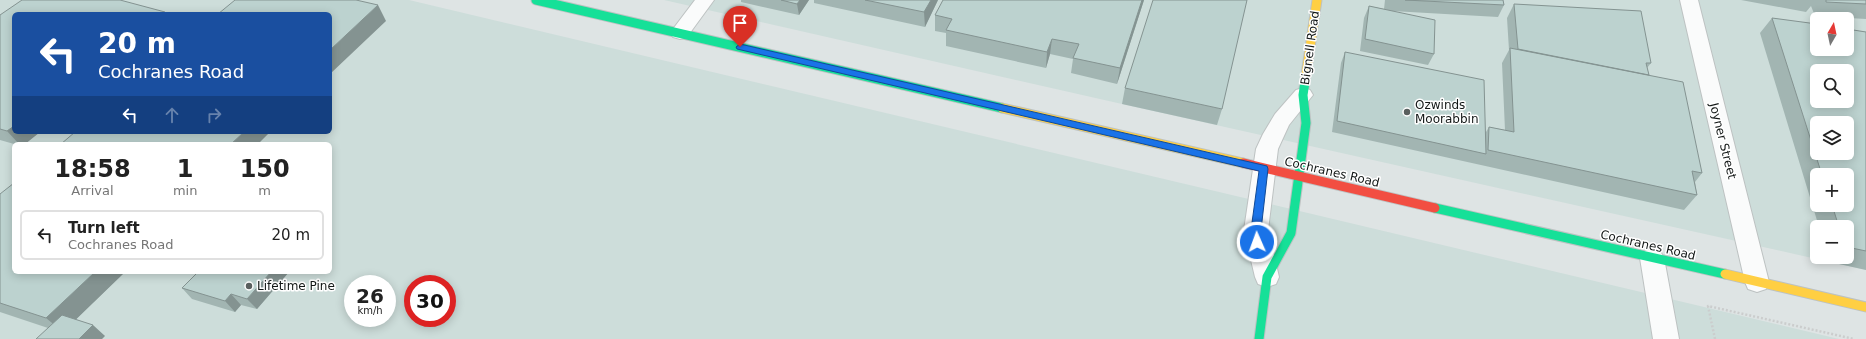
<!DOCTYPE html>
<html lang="en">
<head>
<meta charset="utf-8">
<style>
	:root { --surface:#fff; --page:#f2f2f2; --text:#222; --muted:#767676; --line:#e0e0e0 }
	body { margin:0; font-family:"DejaVu Sans",sans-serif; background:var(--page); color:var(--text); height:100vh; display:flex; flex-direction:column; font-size:15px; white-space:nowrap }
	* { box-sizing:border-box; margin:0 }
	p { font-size:13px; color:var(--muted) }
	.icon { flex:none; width:22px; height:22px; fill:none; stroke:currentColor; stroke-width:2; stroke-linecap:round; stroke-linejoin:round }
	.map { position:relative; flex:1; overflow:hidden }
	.details { position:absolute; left:12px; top:142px; width:320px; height:132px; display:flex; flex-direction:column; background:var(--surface); border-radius:6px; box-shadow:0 2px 10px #0003 }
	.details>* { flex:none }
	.hud { position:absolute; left:12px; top:12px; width:320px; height:122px; border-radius:6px; box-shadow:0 2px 10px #0003; background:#1a4fa0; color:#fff; overflow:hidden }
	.needle { width:26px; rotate:9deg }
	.controls { position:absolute; left:1810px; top:12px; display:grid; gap:8px }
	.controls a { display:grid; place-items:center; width:44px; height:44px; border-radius:6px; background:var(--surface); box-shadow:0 2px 10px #0003; font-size:20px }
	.speed { position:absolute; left:344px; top:275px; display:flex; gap:8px; font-size:20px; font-weight:700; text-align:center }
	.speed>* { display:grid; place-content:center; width:52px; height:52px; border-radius:50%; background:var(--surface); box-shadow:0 2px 10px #0003; line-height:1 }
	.speed small { font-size:10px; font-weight:400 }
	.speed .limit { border:6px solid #d22; background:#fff; color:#111 }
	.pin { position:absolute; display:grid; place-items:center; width:34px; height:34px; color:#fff; margin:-41px -17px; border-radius:50% 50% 50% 0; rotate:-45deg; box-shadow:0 0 4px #0007 }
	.pin .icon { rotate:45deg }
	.me { position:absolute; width:44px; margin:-22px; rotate:358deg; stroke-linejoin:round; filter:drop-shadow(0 0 3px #0008) }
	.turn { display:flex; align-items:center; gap:14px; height:84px; padding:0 20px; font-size:18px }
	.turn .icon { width:52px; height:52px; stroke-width:2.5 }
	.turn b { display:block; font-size:28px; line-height:34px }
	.lanes { display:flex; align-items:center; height:38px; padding:0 20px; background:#0003; justify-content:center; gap:20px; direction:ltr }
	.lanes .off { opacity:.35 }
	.eta { display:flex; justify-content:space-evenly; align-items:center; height:68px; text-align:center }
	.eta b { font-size:24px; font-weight:700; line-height:28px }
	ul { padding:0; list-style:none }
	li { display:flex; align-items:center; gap:12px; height:50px; margin:0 8px 6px; padding:0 12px; border:2px solid var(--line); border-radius:6px }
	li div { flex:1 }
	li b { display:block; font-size:15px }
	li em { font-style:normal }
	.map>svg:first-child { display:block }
	.built { fill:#cdddda; fill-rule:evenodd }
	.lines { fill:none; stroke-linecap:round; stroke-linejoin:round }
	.street-casing { stroke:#bdc2c2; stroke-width:2 }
	.fast-casing { stroke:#bdc2c2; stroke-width:11 }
	.slow-casing { stroke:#bdc2c2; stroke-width:11 }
	.jam-casing { stroke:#bdc2c2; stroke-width:11 }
	.path { stroke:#cbcdcd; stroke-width:2.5; stroke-dasharray:2 2; stroke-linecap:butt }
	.street { fill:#fafbfb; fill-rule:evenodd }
	.fast { stroke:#16e098; stroke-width:9 }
	.slow { stroke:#ffcf43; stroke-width:9 }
	.jam { stroke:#f24e42; stroke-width:9 }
	.wall { fill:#a2b5b2; fill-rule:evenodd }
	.shaded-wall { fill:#849391 }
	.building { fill:#bcd2cf; stroke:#849391; fill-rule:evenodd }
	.route { fill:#1a73e8; stroke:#114b97 }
	.poi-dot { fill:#595f5e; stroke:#fff; stroke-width:1.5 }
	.labels { text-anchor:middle; stroke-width:3; stroke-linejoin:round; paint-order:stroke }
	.street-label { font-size:12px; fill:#121716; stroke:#fff }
	.poi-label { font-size:12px; fill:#121716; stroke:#fff; text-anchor:start }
</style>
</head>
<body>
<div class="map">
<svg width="1866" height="339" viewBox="0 0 1866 339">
	<rect width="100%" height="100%" fill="#dee4e4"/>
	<!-- built -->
	<path class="built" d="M0,0h409l1430,339h-1839zM14,14h316v118h-316zM14,144h316v128h-316zM353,284h34v34h-34zM413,284h34v34h-34z
		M664,0h1202v270l-744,-166zM1817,19h30v30h-30zM1817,71h30v30h-30zM1817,123h30v30h-30zM1817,175h30v30h-30zM1817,227h30v30h-30z"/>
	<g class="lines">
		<defs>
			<path id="street" d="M695,0h19l-27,37 -7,2 -7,-2 -3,-4z
				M1680,0h18l71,282 -3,7 -9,3 -9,-3 -3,-7z
				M1303,88l7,2 3,5 -24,30 -11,24 -10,81 11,47 -3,7 -9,3 -9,-3 -3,-7 -11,-47 12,-81 7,-15 12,-20 21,-24z
				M1652,249l8,2 4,7 15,81h-26l-13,-81 4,-7z"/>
			<path id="fast" d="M536,0l466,108
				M1435,208l290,66
				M1259,339l8,-62 24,-44 15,-110 -3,-28 3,-20"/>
			<path id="slow" d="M1306,75l11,-75
				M1002,108l241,55
				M1725,274l141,33"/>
			<path id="jam" d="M1243,163l192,45"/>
		</defs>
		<!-- street casing -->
		<use href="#street" class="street-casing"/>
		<!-- fast casing -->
		<use href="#fast" class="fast-casing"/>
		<!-- slow casing -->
		<use href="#slow" class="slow-casing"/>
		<!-- jam casing -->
		<use href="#jam" class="jam-casing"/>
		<!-- path -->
		<path class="path" d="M1715,339l-7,-33 146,33"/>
		<!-- street -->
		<use href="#street" class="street"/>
		<!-- fast -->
		<use href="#fast" class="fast"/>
		<!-- slow -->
		<use href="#slow" class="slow"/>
		<!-- jam -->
		<use href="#jam" class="jam"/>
	</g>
	<!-- wall -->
	<path class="wall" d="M741,0h68l-10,15 -58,-13z
		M814,0h124l-13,27 -111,-24z
		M1144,0l-27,84 -46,-11 2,-14 -23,-5 -4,14 -100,-22v-13l-11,-2v-16z
		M1385,0h118l1,5 -6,12 -106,-6 42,43 -6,11 -68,-14 4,-33 5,-12 15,3z
		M1741,0h125v19l-51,-3 -4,-10 -5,6z
		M1514,4l137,59 -4,5 2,7 53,98 -7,9 2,13 -13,15 -352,-78 9,-69 4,-11 141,80 3,-5 16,3 -3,-67 7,-13 -2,-32z
		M0,15l14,117h26l-15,12h-11l-14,-4z
		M1772,18l94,14v238l-36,-8 -2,-5h19v-30h-28l-59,-194zM1817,175h30v30h-30z
		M1125,88l97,21 -5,16 -95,-21z
		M0,194l14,78h111l-49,47 29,17 -57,-8 -48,-16z
		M289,272l-32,37 -16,-4 -6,7 -43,-13 -10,-11z"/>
	<!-- shaded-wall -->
	<path class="shaded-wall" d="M800,0h9l-10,15 -2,-11z
		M931,0h7l-13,27 -1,-15z
		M1142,0h2l-27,84 3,-16z
		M378,5l8,16 -56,53v-24z
		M1052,39l-2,15 -4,14 1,-16z
		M14,126v6h26l-15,12h-6l-12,-13z
		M244,132h26l-12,12h-27z
		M95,272h30l-62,60 -17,-14z
		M271,272h18l-32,37 -10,-10z
		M231,294l10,11 -6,7 -10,-11z
		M93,325l12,11 -3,3h-23z"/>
	<!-- building -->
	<path class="building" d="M22,0h98l45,12 -2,2h-149v112l-7,5 -7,-2v-114z
		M235,0h121l22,5 -48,45v-36h-112z
		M781,0h19l-3,4z
		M865,0h66l-7,12z
		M943,0h199l-22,68 -47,-10 6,-14 -27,-5 -5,13 -101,-22 6,-11 -17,-4z
		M1153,0h94l-25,109 -97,-21z
		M1405,0h98l1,5z
		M1826,0h40v4l-40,-2z
		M1514,4l127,7 10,52h-5l3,12 -131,-26z
		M1369,6l66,14 -1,34 -69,-15z
		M1772,18l45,6v25h30v-20l19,3v219l-19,-4v-20h-8l-7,-22h15v-30h-25zM1817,71h30v30h-30zM1817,123h30v30h-30z
		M1510,48l173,34 19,91 -10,-2 5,24 -209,-45 1,-23 25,5z
		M1345,52l139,28 2,74 -149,-33z
		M75,132h169l-13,12h-170z
		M14,183v89h81l-49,46 -46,-15v-109z
		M198,272h73l-24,27 -16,-5 -6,7 -43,-13z
		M62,315l31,10 -14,14h-43z"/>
	<!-- route -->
	<path class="route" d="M740,44l527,122 1,3 -7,61 1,12 -1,2h-7l-3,-14 8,-59 -522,-122 -1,-2z"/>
	<!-- markers -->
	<g class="poi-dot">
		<circle cx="1407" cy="112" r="4"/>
		<circle cx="249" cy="286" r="4"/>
	</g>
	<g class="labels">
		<!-- street labels -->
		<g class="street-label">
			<text transform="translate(1310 48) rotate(-82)" y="4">Bignell Road</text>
			<text transform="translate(1723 141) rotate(76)" y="4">Joyner Street</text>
			<text transform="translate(1332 172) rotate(13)" y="4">Cochranes Road</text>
			<text transform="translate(1648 245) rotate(13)" y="4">Cochranes Road</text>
		</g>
		<!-- poi labels -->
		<g class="poi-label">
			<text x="1415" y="109">Ozwinds<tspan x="1415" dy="14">Moorabbin</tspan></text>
			<text x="257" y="290">Lifetime Pine</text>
		</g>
	</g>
</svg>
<div class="controls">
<a><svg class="needle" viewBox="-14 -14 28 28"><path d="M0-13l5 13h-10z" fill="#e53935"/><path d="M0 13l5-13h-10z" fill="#767676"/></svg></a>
<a><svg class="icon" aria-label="search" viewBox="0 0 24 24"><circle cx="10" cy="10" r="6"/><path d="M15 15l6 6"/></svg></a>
<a><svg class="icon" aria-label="layers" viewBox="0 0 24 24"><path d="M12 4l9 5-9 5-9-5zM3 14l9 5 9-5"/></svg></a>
<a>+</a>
<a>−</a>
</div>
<div class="speed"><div>26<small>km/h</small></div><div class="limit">30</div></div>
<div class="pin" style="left:740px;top:47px;background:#d93025"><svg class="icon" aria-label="arrive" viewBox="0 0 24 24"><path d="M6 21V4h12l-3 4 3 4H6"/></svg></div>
<svg class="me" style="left:1257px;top:242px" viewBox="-20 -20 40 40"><circle r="17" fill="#1a73e8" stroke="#fff" stroke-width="3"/><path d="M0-11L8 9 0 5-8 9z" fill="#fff"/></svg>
<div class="hud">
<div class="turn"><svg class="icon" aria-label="left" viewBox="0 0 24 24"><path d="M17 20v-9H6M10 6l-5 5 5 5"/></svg><div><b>20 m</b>Cochranes Road</div></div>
<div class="lanes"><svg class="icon" aria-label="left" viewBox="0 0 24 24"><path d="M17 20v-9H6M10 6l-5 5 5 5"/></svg><svg class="icon off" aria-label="ahead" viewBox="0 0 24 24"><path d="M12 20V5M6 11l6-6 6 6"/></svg><svg class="icon off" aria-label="right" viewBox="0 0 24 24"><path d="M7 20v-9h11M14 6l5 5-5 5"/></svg></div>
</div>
<section class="details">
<div class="eta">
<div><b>18:58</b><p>Arrival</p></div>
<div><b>1</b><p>min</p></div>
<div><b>150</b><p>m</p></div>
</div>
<ul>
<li><svg class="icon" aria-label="left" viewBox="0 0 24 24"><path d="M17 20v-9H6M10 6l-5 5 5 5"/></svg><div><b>Turn left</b><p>Cochranes Road</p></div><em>20 m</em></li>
</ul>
</section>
</div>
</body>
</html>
